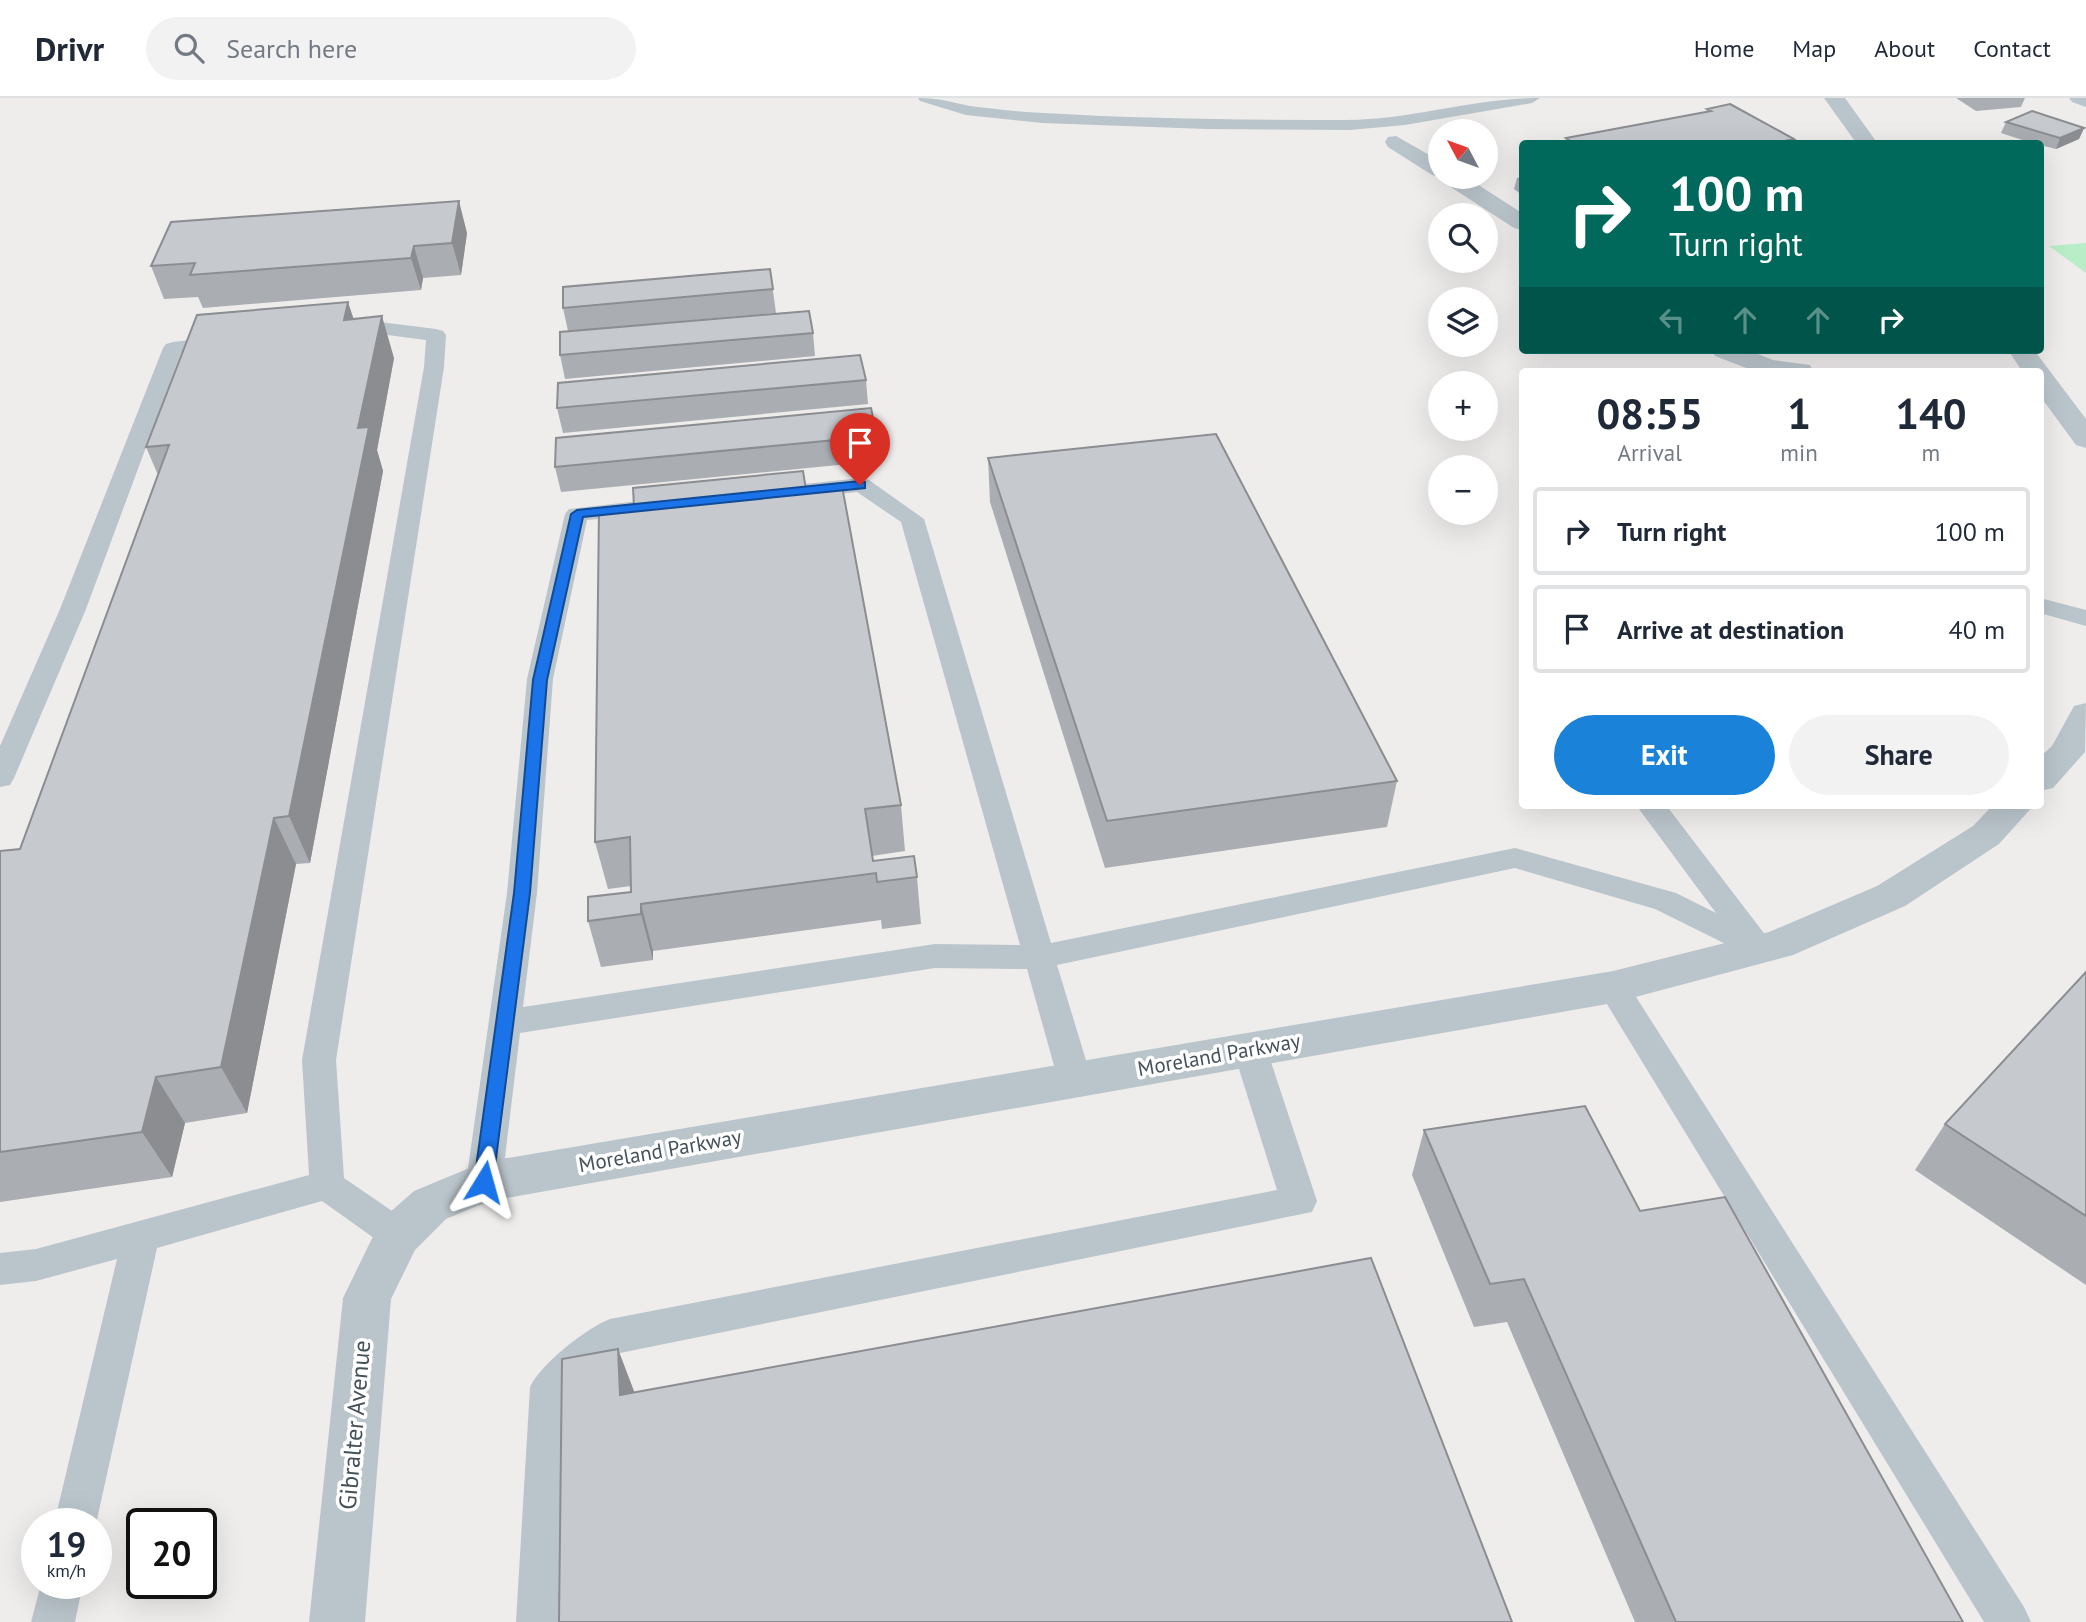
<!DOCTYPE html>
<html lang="en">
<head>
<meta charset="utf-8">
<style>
	:root { --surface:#fff; --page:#f2f2f3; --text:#1f2937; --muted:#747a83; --line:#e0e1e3; --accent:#1b82da }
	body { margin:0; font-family:"PT Sans",sans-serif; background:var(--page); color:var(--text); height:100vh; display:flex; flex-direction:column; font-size:26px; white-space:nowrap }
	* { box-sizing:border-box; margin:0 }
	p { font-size:23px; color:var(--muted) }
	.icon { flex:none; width:38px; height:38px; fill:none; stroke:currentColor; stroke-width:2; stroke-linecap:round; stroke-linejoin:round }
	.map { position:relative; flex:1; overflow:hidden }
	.details { position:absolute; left:1519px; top:270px; width:525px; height:441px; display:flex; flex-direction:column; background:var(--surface); border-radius:7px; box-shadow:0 7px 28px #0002 }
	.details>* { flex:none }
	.top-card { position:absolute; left:1519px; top:42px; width:525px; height:214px; border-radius:7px; box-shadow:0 7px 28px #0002; background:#00695c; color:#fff; overflow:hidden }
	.needle { width:46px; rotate:311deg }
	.controls { position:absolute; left:1428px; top:21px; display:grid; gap:14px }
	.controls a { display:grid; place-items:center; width:70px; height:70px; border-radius:50%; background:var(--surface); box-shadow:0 7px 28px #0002; font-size:35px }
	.speed { position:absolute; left:21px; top:1410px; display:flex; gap:14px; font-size:35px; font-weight:700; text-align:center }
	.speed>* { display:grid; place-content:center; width:91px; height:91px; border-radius:50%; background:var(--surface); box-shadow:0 7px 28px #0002; line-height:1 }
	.speed small { font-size:18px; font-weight:400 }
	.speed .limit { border:4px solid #111; border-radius:10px; background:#fff; color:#111 }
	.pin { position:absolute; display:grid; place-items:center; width:60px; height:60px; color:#fff; margin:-72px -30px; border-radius:50% 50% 50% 0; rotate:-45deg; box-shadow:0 0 7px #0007 }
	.pin .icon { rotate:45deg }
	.me { position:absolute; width:77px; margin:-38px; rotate:8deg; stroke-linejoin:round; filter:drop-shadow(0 0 5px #0008) }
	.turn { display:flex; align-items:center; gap:24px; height:147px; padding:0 35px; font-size:32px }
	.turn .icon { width:91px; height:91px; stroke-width:2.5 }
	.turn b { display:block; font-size:49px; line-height:60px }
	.lanes { display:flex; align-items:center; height:66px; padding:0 35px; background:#0003; justify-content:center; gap:35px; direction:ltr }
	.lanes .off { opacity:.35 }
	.eta { display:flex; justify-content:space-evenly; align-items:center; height:119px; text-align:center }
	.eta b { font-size:42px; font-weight:800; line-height:49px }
	.primary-button { display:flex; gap:14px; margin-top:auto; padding:14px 35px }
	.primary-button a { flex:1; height:80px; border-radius:42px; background:var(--accent); color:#fff; font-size:28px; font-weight:800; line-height:80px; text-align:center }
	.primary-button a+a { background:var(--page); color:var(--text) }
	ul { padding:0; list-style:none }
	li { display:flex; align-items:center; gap:21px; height:88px; margin:0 14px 10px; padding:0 21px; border:4px solid var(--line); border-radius:7px }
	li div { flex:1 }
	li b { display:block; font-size:26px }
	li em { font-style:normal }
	header { display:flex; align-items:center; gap:42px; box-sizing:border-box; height:98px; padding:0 35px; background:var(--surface); border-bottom:2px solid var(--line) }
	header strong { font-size:33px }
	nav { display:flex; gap:38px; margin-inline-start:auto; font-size:24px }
	.search { width:490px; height:63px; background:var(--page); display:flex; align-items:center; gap:18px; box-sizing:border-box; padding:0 24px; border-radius:38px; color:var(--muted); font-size:26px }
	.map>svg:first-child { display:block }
	.green { fill:#b9edc8 }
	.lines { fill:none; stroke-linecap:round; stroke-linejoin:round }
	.lane { fill:#bac5cb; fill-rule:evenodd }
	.street { fill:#bac5cb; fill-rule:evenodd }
	.wall { fill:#aaaeb2 }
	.shaded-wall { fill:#8b8d91 }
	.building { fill:#c6cacf; stroke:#8b8d91; stroke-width:2 }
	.route { fill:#1a73e8; stroke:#114b97; stroke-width:2 }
	.labels { text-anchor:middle; stroke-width:7; stroke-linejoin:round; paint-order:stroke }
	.street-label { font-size:21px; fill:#455159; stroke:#fff }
	.near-street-label { font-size:24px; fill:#455159; stroke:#fff }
</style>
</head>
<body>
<header>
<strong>Drivr</strong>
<div class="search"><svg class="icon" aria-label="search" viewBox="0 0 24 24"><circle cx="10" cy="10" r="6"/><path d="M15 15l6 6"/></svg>Search here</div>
<nav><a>Home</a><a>Map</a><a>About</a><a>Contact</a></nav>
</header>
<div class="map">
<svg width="2086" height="1524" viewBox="0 0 2086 1524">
	<rect width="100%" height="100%" fill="#efecec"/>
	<!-- green -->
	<path class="green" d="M2086,145v30l-37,-27z"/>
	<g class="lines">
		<!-- lane -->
		<path class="lane" d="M918,0c22,0 32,4 52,8 24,3 49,6 74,7 100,6 201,7 302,7 65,0 128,-22 194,-22l-8,5 -127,22 -55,5 -143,-1 -165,-6 -76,-8 -46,-14z
			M364,222l72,9 7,2 3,4 -2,32 -108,693 8,118 67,46 5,11 -5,11 -13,5 -13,-5 -63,-45 -165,47 -61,276h-42l63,-265 -81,22 -36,4v-32l36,-4 273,-74 -7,-115 122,-693 2,-27 -62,-8h-25l-3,-4 3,-4z
			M223,238l7,2 3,4 -3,4 -49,7 -95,256 -72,169 -4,7 -10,2v-41l60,-137 103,-261 3,-4 7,-2z
			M861,380l8,2 55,39 127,424 464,-95 161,45 40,20 -80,-108h30l110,144 -5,8 -11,4 -105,-52 -140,-41 -458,97 35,115 -5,10 -12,4 -12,-4 -5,-10 -31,-111 -92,-1 -415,65 -18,149 -5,11 -13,4 -13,-4 -5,-11 41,-289 20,-214 38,-165 4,-5 70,-8 8,2 4,5 -4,5 -8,2 -52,5 -34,159 -16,214 -14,114 412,-63 85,1 -119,-423 -44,-30 -53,6 -8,-2 -4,-5 4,-5 8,-2z
			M2040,500l46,12v16l-46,-13z
			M1613,877l11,3 400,629 7,15h-47l-382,-626 -5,-9 5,-9z
			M1250,939l12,4 5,9 50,151 -5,11 -692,141 -51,42 -9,227h-44l14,-235c11,-23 56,-59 80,-68l667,-129 -44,-140 5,-9z
			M41,1486h42l-8,38h-44z"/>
		<!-- street -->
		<path class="street" d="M1824,0h21l33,46h-21z
			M2069,0h17v9l-14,-5z
			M1396,38l44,25v16h26l56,36v17l-8,-2 -71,-46 -3,-5 -8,-2 -44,-28 -3,-5 3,-5z
			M1711,252h37l25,10 37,5 3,6h-59l-39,-15z
			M2008,252h26l52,69v29l-10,-3 -36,-49v-25h-18z
			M2086,605l-1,49 -32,36 -13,3v-34l12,-11 22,-40z
			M1993,707h41l-35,39 -94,62 -112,49 -180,48 -1124,198 -43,18 -31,31 -24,49 -26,323h-56l34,-324 38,-78 33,-29 70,-29 1129,-191 156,-39 108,-46 96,-60z"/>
	</g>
	<!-- wall -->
	<path class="wall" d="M1956,0h69l-4,9 -45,4z
		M1707,11l86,35h-228l1,-6 140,-26z
		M2006,24l78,6 -5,11 -23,10 -16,-4v-1h-5l-34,-11z
		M1522,79v18l-8,-6 3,-11z
		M467,135l-6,42 -38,3 -2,12 -218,18 -5,-11 -34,2 -13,-33z
		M770,171l6,44 -208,18 -5,-23z
		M354,221l40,39 -17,92 6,21 -73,392 -14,1 -49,249 -62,10 -13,54 -172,25v-351l20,-2 138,-374 -12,-28z
		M813,235l2,23 -250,23 -5,-24z
		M866,282l2,24 -305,29 -6,-25z
		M877,338l2,25 -318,31 -6,-25z
		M988,360l409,323 -10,46 -282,41 -115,-366z
		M806,392l95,315 4,46 -33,5 1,5 44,16 4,47 -39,5 -1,-9 -228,31v9l-52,7 -13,-46 43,-29v-6l-23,3 -13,-47z
		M2086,874v313l-171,-115 30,-46z
		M1424,1032l216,81 323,411h-328l-128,-300 -33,5 -62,-152z"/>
	<!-- shaded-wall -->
	<path class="shaded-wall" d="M2084,30l-5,11 -23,10 4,-11z
		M1794,41l-1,5h-22z
		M459,103l8,32 -6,42 -9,-32z
		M414,148l9,32 -2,12 -10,-32z
		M348,204l14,42 -18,-24z
		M382,218l12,42 -17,92 6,21 -73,392 -21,-47 69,-388z
		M274,720l22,46 -49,249 -26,-46z
		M641,806l12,47v9l-12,-46z
		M156,979l29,46 -13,54 -30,-45z
		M618,1251l16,42 2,45 -16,-41z"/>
	<!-- building -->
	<path class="building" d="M1730,6l64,35 -23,5h-196l-9,-6 145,-27 -4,-2z
		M2032,13l52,17 -24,10 -54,-16z
		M459,103l-7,42 -38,3 -3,12 -221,17 5,-12 -44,3 20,-44z
		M770,171l3,20 -210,19v-21z
		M348,204l-4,18 38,-4 -24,112 11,-1 -80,389 -15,2 -53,249 -65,10 -14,55 -142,20v-301l20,-2 149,-404 -23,2 51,-132z
		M809,213l4,22 -253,22v-23z
		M860,257l6,25 -309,28 1,-25z
		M871,310l6,28 -322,31 1,-29z
		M1216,336l181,347 -290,40 -119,-363z
		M803,373l3,19 36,-4 59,319 -36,4 8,52 41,-5 3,21 -40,5 -1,-9 -235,31v10l-53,7v-24l43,-5 -1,-55 -35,5 4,-332 35,-4 -1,-18z
		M2086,874v244l-141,-92z
		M1585,1008l55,105 85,-14 238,425h-287l-152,-343 -34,5 -66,-154z
		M1371,1160l141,364h-953l3,-263 56,-10 2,46z"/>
	<!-- route -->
	<path class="route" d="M860,383l5,1v6l-282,29 -36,163 -17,213 -37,289 -3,5 -6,3 -7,-3 -3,-5 40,-289 19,-213 38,-166 6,-4z"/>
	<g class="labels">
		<!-- street labels -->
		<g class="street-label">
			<text transform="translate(1219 957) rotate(-10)" y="7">Moreland Parkway</text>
			<text transform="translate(660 1053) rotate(-10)" y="7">Moreland Parkway</text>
		</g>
		<!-- near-street labels -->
		<g class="near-street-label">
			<text transform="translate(355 1327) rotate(-85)" y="8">Gibralter Avenue</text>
		</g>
	</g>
</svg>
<div class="controls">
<a><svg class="needle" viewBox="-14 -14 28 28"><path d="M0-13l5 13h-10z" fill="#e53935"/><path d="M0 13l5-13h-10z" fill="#747a83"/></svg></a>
<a><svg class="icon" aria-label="search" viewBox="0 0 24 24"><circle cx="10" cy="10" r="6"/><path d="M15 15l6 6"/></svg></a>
<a><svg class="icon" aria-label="layers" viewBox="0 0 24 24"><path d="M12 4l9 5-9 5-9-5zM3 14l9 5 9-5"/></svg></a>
<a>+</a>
<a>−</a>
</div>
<div class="speed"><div>19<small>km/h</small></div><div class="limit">20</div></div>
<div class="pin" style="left:860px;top:387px;background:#d93025"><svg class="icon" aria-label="arrive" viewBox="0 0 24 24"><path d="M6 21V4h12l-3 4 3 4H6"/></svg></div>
<svg class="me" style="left:484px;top:1084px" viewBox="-20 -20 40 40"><path d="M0-17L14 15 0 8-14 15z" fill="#1a73e8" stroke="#fff" stroke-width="4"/></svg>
<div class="top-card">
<div class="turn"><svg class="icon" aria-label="right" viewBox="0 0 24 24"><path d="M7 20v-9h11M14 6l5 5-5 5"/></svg><div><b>100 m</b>Turn right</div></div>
<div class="lanes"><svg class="icon off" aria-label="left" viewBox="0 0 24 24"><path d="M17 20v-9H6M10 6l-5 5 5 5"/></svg><svg class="icon off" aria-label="ahead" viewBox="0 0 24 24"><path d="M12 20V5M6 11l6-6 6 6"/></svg><svg class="icon off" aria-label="ahead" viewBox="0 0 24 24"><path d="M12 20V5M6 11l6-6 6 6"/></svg><svg class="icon" aria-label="right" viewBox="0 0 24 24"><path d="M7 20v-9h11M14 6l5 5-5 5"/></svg></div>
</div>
<section class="details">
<div class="eta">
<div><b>08:55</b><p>Arrival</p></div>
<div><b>1</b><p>min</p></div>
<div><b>140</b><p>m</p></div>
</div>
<ul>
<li><svg class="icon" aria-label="right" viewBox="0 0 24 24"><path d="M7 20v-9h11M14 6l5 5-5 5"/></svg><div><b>Turn right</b></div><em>100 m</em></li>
<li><svg class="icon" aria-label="arrive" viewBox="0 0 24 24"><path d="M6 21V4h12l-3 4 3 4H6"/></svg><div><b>Arrive at destination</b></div><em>40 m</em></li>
</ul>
<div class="primary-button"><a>Exit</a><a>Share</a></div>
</section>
</div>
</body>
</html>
